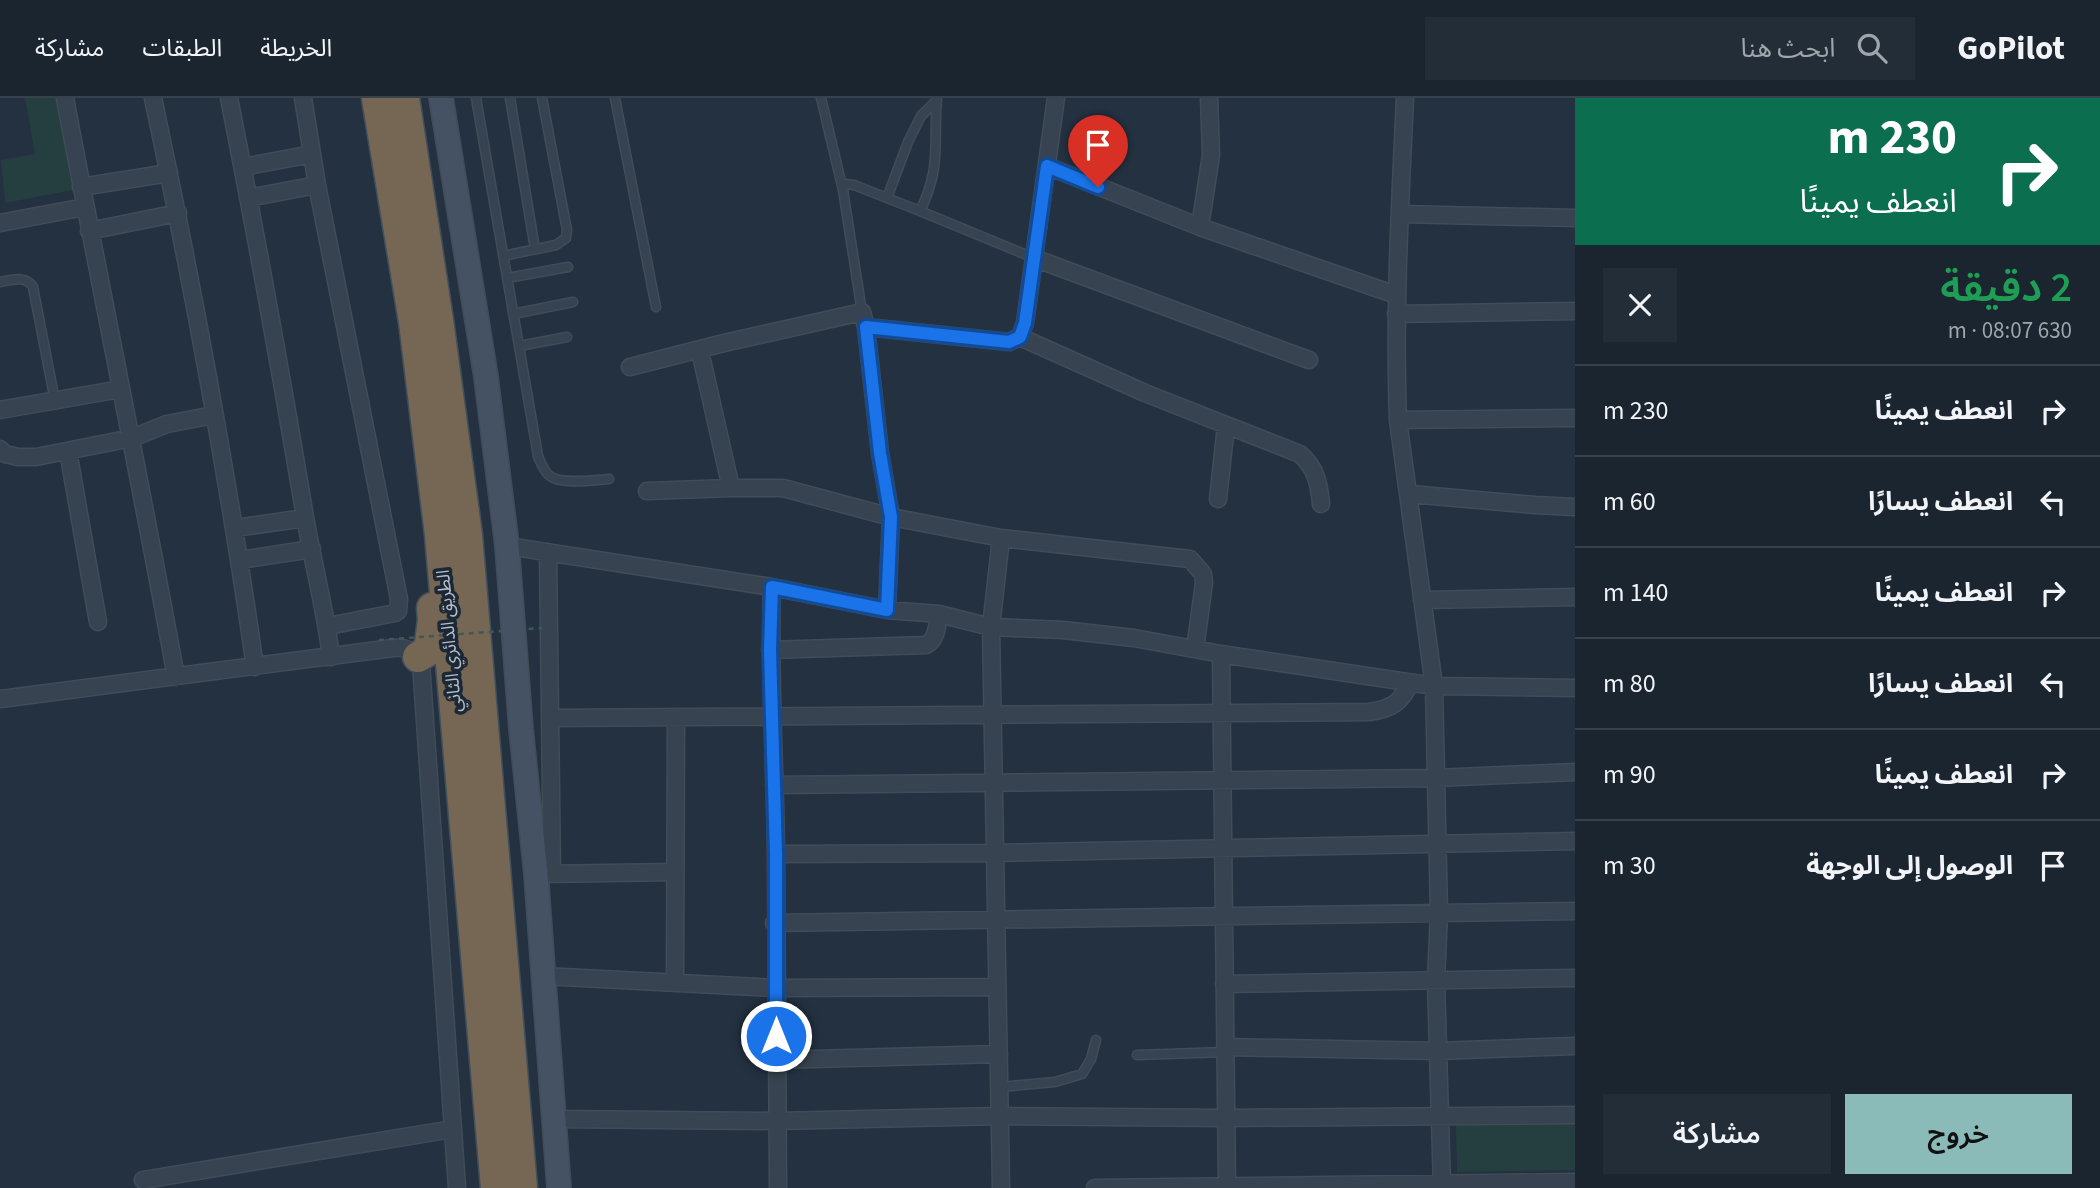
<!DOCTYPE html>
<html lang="ar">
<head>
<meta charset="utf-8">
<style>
	:root { --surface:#1a2530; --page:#232d38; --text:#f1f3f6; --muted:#9fa5ab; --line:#38424c; --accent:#8bbbb9 }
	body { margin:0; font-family:"Source Sans 3","Noto Sans Arabic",sans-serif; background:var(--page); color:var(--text); direction:rtl; height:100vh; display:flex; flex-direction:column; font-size:26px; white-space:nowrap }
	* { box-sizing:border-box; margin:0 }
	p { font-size:23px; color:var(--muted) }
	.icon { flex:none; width:38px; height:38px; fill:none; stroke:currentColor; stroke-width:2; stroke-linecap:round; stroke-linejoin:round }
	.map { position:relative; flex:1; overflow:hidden; direction:ltr }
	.sheet { display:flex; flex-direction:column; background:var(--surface); width:525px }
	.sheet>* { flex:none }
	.top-card { background:#0b6e4f; color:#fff; overflow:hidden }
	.pin { position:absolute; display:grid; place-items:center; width:60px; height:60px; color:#fff; margin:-72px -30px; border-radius:50% 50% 50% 0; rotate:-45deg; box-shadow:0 0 7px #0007 }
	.pin .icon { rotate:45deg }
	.me { position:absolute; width:77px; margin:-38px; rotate:0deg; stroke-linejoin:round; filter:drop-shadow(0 0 5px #0008) }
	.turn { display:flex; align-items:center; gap:24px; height:147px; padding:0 28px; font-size:32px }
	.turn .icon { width:91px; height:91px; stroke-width:2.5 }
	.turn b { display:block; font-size:49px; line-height:60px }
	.round { display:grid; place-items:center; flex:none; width:74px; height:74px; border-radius:0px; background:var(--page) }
	.head { display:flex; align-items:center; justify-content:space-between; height:119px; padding:0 28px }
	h1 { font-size:42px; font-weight:600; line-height:52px; color:#1e9e55 }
	.cta { display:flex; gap:14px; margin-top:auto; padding:14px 28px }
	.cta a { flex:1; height:80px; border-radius:0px; background:var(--accent); color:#111; font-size:28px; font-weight:600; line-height:80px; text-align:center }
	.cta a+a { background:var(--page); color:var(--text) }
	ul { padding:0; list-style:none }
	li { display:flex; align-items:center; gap:21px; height:91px; padding:0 28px; border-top:2px solid var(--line) }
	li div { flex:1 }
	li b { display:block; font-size:26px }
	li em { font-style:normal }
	header { display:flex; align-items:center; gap:42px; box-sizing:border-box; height:98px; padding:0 35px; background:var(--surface); border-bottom:2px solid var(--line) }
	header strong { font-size:33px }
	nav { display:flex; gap:38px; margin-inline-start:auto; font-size:24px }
	.search { width:490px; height:63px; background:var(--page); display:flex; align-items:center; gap:18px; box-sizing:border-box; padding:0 24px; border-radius:0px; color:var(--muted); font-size:26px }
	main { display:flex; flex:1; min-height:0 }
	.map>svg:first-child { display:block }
	.green { fill:#253f41 }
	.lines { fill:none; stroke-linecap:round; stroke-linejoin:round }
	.lane-casing { stroke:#414c59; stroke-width:11 }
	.street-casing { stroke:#414c59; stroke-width:19 }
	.secondary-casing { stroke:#414c59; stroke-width:26 }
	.highway-casing { stroke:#424e5b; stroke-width:33 }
	.lane { stroke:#374350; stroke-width:8 }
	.street { stroke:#374350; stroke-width:16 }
	.secondary { stroke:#455263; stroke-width:23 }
	.highway { stroke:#766754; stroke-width:30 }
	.path-bridge { stroke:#3e5859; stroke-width:2.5; stroke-dasharray:5 5; stroke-linecap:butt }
	.route-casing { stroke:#114b97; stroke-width:18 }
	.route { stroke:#1a73e8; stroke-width:12 }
	.labels { text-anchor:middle; stroke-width:7; stroke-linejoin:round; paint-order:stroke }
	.street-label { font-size:18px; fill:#b4becb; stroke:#1c2835 }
</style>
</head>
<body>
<header>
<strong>GoPilot</strong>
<div class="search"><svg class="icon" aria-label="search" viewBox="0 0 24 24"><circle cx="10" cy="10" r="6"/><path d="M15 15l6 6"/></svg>ابحث هنا</div>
<nav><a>الخريطة</a><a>الطبقات</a><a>مشاركة</a></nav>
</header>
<main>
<section class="sheet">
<div class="top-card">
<div class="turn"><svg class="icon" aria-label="right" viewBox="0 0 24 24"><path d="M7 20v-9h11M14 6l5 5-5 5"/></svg><div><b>230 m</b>انعطف يمينًا</div></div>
</div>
<div class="head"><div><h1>2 دقيقة</h1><p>630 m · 08:07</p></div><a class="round"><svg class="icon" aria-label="close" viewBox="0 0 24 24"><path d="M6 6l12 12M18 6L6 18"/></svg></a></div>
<ul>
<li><svg class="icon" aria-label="right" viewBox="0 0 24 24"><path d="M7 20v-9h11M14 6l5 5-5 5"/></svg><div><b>انعطف يمينًا</b></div><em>230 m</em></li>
<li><svg class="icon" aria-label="left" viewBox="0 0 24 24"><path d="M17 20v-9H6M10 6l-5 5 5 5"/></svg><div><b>انعطف يسارًا</b></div><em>60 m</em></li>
<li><svg class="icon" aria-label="right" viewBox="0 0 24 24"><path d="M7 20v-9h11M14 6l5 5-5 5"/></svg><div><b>انعطف يمينًا</b></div><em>140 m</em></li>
<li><svg class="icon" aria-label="left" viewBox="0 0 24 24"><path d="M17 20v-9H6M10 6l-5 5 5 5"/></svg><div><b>انعطف يسارًا</b></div><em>80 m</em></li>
<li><svg class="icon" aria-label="right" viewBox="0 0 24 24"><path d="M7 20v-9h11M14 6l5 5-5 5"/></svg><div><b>انعطف يمينًا</b></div><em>90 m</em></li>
<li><svg class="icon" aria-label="arrive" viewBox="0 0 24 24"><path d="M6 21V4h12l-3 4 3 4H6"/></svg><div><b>الوصول إلى الوجهة</b></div><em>30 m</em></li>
</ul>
<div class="cta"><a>خروج</a><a>مشاركة</a></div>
</section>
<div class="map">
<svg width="1575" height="1090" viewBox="0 0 1575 1090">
	<rect width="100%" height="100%" fill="#233140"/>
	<!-- green -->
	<path class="green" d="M25,0h31l17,92 -68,13 -4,-43 34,-6z
		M1575,1025v47l-118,2 -1,-47z"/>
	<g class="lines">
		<defs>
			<path id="lane" d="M476,0l62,358c3,7 6,16 12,20 11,9 45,4 59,3
				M510,0l25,151
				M615,0l41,209
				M821,0l22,92
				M937,0c-4,45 5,69 -17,113l114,47
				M887,100l21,-56 13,-26 16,-16
				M503,158l53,-11 10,-7 1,-8 -25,-132
				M507,180l61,-11
				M0,184c12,-2 26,-7 33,5l22,114
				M862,214l-19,-122 3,-6 8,1 66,26
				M513,216l60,-12
				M519,248l48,-9
				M1137,957l88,-3
				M1000,989l55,-5 27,-8 9,-15 5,-19"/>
			<path id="street" d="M65,0c36,193 76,386 111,579
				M153,0c40,189 75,378 102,569
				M229,0c27,137 52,275 75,413 8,49 21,96 27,146
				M303,0l14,87 82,414 -1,12 -3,2 -67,13
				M1405,0c-5,107 -11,214 -7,322l36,266 5,227 -3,67 6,208
				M1047,68l153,61 196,68
				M243,69l69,-13
				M81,89l88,-14
				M248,100l69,-13
				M1400,116l175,4
				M0,125l85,-16
				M1200,129l11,-72 -2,-57
				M89,133l89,-18
				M1034,160l275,102
				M1396,216l179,-3
				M1020,239l125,56 155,61c16,14 19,29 21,50
				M700,253l31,137
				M630,269l94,-24 138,-31 4,15
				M0,312l121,-21
				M1398,322l177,-2
				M0,351l5,5 13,3h18l96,-19 35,-14 47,-9
				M68,353l30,171
				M647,393l84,-3h52l108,29 110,21 189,21 13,15 1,9 -9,66
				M1410,396l125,11 40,2
				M1218,401l8,-74
				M235,430l70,-10
				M1001,440l-10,89 10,561
				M507,448l265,41 115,23 52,4 52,13 72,3 71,8 87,16 213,32 141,2
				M548,454l4,322
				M240,462l72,-11
				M772,489c-3,88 3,177 4,266 0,111 1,223 2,335
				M1422,502l153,-3
				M887,512l4,-93 -11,-64 -14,-126 143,15 11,-5 5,-14 31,-225
				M770,552l156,-5c11,-5 11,-20 13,-31
				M1221,556l6,534
				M0,601l393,-51c13,-1 22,2 28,15l36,525
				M550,620l819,-6c22,-3 32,-9 41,-29
				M774,687l662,-7 139,-6
				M776,756l219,-1 580,-12
				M541,776l134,-2
				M774,825l801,-12
				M543,878l233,12 221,-1
				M675,884l1,-265
				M1224,886l351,-6
				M1225,949l212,4 138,-5
				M776,962l223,-6
				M555,1021l222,2 224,-5 226,2 348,-3
				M143,1082l310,-51
				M1095,1090l480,-6"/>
			<path id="secondary" d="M441,0l45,279 21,169 14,183 15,145 23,314"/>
			<path id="highway" d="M377,0l37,224 26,213 56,653
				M404,0l34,222 29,215 55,653
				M418,559l11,-7 4,-30 -1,-12"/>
		</defs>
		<!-- lane casing -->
		<use href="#lane" class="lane-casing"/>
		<!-- street casing -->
		<use href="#street" class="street-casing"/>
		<!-- secondary casing -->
		<use href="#secondary" class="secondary-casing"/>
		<!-- highway casing -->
		<use href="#highway" class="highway-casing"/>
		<!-- lane -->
		<use href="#lane" class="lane"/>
		<!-- street -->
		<use href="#street" class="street"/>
		<!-- secondary -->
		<use href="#secondary" class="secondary"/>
		<!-- highway -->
		<use href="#highway" class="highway"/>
		<!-- path-bridge -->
		<path class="path-bridge" d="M379,542l163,-12"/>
	</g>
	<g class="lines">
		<defs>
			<path id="route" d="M776,938v-182l-6,-204 2,-63 115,23 4,-93 -11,-64 -14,-126 143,15 11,-5 5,-14 22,-157 51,21"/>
		</defs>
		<!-- route casing -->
		<use href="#route" class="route-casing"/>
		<!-- route -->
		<use href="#route" class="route"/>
	</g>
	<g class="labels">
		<!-- street labels -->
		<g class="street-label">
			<text transform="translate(449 543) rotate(-95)" y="6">الطريق الدائري الثاني</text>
		</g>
	</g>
</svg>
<div class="pin" style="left:1098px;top:89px;background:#d93025"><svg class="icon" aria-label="arrive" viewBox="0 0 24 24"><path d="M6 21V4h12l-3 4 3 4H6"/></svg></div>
<svg class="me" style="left:776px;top:938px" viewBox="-20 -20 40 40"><circle r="17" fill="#1a73e8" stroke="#fff" stroke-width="3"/><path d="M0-11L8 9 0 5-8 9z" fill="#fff"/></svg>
</div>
</main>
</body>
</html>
